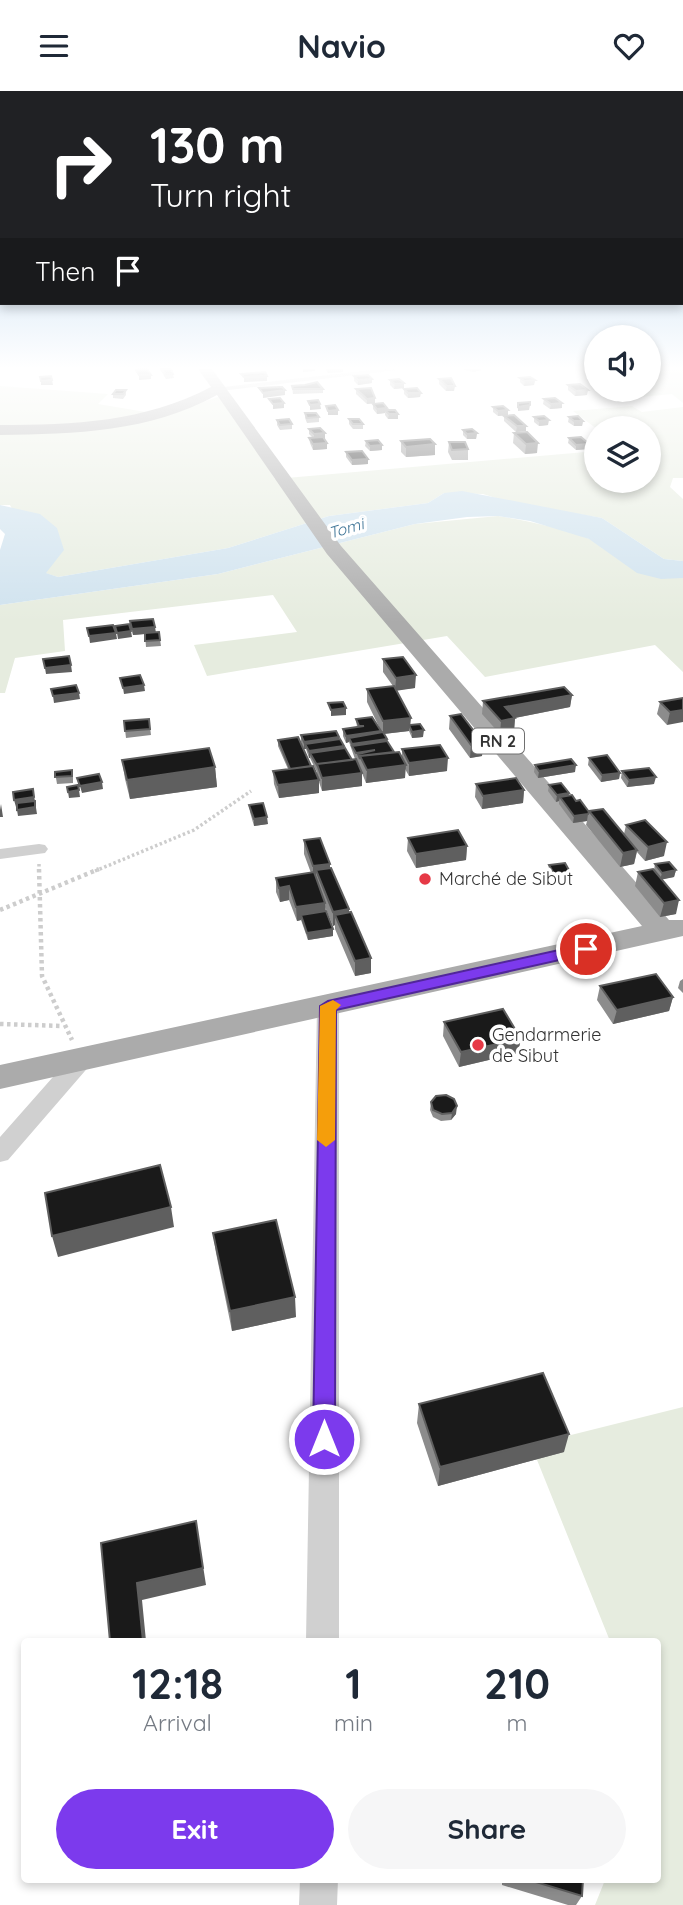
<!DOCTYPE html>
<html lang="en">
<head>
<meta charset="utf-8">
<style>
	:root { --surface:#fff; --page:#f6f6f7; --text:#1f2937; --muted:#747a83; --accent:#7c3aed }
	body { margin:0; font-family:Quicksand,sans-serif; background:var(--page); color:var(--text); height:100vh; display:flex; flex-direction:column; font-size:26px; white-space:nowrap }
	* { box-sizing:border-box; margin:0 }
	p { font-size:23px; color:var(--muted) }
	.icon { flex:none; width:38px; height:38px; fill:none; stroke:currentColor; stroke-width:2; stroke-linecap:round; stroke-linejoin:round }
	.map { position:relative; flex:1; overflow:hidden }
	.details { position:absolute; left:21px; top:1547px; width:640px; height:245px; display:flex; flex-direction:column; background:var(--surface); border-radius:7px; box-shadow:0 4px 10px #0003 }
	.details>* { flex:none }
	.guide { position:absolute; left:0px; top:0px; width:684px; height:214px; box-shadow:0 4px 10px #0003; background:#202124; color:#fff; overflow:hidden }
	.fabs { position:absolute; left:584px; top:234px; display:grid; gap:14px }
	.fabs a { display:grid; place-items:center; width:77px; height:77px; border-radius:50%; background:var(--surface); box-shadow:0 4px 10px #0003; font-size:35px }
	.pin { position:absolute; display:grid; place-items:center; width:60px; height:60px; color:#fff; margin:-30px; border:4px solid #fff; border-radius:50%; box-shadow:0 2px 7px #0007 }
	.me { position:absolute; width:77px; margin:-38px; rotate:0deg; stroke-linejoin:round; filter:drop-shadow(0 0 5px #0008) }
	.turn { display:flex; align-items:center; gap:24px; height:147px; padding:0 35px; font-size:32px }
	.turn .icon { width:91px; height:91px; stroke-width:2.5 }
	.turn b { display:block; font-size:49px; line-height:60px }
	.then { display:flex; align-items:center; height:66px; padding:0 35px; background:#0003; gap:14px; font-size:26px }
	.eta { display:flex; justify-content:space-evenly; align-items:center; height:119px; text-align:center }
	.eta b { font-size:42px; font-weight:700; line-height:49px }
	.action { display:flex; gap:14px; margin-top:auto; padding:14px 35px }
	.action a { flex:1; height:80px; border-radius:42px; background:var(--accent); color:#fff; font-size:28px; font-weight:700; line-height:80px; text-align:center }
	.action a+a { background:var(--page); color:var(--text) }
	header { display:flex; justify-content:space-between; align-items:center; height:91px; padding:0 35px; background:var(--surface); font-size:32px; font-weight:700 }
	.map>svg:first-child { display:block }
	.green { fill:#e6ecdf }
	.water { fill:#cfe2ee }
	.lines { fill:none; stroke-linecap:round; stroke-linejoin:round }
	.path-far1 { stroke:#cdcdcd; stroke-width:3.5; stroke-dasharray:2.5 2.5; stroke-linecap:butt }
	.path { stroke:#cdcdcd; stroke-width:4.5; stroke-dasharray:3.5 3.5; stroke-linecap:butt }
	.minor { fill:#d0d0d0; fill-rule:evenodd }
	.primary { fill:#ababab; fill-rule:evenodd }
	.wall { fill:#8c8c8c }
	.shaded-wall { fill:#5f5f5f }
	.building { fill:#1a1a1a; stroke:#5f5f5f; stroke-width:2 }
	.route { fill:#7c3aed; stroke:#51269a; stroke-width:2 }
	.slow { fill:#f59e0b }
	.poi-dot { fill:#e63946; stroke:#fff; stroke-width:2.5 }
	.labels { text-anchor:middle; stroke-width:7; stroke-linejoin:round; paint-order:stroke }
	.far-water-label { font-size:16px; font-style:italic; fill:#3f7597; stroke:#fff }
	.shield { fill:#fff; stroke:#707070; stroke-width:2 }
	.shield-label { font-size:16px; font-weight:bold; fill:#333 }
	.poi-label { font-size:18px; fill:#333; stroke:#fff; text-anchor:start }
</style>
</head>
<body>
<header><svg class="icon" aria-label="menu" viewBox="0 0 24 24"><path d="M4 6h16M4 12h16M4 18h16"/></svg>Navio<svg class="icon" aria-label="heart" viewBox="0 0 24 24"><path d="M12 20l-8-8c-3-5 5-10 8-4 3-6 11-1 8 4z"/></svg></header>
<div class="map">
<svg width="683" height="1814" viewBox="0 0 683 1814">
	<rect width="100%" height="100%" fill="#fff"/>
	<!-- green -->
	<path class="green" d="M649,278h34v34l-11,-9 -31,3 -9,-7h17v-8l7,-1 -7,-4z
		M0,295l108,8 -10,10 65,11 58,-19 54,83 322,-28v30h52v-52h-52l-24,-18 59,-5 10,6 41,-5v71h-10l-3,9 13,12v62l-19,-2 -62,-41 -90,-15 -29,-9 -39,-1 -16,10 -99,13 -101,32 -170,29 -13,-4 -35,-68h-10z
		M498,425c30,5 60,11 89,22 42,17 39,42 96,40v94l-28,-27 -170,32 -38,-41 -240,40 -13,-31 103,-13 -24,-37 -210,25 2,31 -50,7 -10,35h-5v-88l218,-31 197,-50z
		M683,1316v498h-88l10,-25 53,-1v-238h-48l-79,-196z"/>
	<!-- water -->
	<path class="water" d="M462,400l140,27 62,41 19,2v17l-22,1 -24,-6 -48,-34 -59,-18 -32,-5 -31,1 -52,7 -197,50 -218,31v-55l5,-16 -5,-5v-24l40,9 17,14 7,22 -18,23 12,4 170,-29 101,-32 99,-13 16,-10z"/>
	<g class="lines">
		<!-- path-far1 -->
		<path class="path-far1" d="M39,773v7
			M95,780l99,-41 57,-39"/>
		<!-- path -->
		<path class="path" d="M39,778l3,107 30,64
			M0,819l99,-41
			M0,933l63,2"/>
		<!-- minor -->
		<path class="minor" d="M380,278h27l-187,22 -5,-3z
			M39,753l6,1 3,4 -3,4 -45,6v-10z
			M328,908l7,2 4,5v635h-33l11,-635 4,-5z
			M83,959l8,2 3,6 -3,6 -83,96 -8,2v-25l75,-85z
			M300,1788h38l-1,26h-38z"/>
		<!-- primary -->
		<path class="primary" d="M198,278h14l129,177 328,374h14v16l-683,153v-24l642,-139 -315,-372 -110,-159c-67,37 -142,39 -217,40v-10c74,0 144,-3 211,-38z"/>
	</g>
	<!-- wall -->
	<path class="wall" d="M160,278h11l3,9 -8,1 -5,-8z
		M326,278h17v3l-15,1z
		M462,278h19v1l-8,2z
		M354,285l18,3v4l-14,2 -4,-4z
		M520,287l15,2 -1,5 -10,1 -4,-4z
		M439,288l15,12h-8l-7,-7z
		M390,289l14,3v5l-10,1 -4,-4z
		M568,294l19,10 -12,1 -7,-6z
		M292,295l31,3v4l-30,1z
		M356,298l19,9v5l-8,1 -11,-10z
		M404,298l16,8 -12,1 -4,-4z
		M126,299v5l-3,4 -10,-1v-4z
		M612,301l16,9 -10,1 -6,-5z
		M544,308l18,9 -12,1 -7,-5z
		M373,313l14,6 11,9h-10l-3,-4v-2l-8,1 -4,-5z
		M493,316l15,3v5l-10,1 -5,-4z
		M305,322l14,4v5l-12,1 -2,-5z
		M504,325l22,15 -10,1 -12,-11z
		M534,326l14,8 -9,1 -5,-4z
		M569,326l14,4 -1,5h-8l-6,-4z
		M349,328l14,5v5h-10l-4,-5z
		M277,329l15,4v5l-12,1 -3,-5z
		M309,338l16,9h-1l3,5v6l-14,1 -3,-7 -1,-5h4l-4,-4z
		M463,339l14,3 -1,6h-9l-4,-4z
		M514,342l23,20 -12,1 -12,-11z
		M569,347l19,11 -12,1 -8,-7z
		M366,350l16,9 -12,1 -5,-5z
		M401,350l34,3v11l-29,2 -5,-5z
		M449,351l19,7v11h-16l-4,-8z
		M346,361l22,7v5l-16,1 -6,-8z
		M130,530l25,12 4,-1 2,14 -15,1 -1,-13 -12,1z
		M383,568l32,29 -19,2 14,35 13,12 -11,1 -3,-7 -25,3 3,7 7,11 8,6v-9l45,22 -38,5 -4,-7v9l-39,5 -4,-10v13l-40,5 -3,-9v11l-40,5 -5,-14 -1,-13 15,-2 -10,-23v-6l33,26 6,9v-3l-7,-14h-1l-3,-9h-2l-3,-7v-7l38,4 13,21 3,-1 -6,-17 -3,1 -3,-7v-7l14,-2 -1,-8 25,14h1l-15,-31v-13l26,-3 -10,-14z
		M572,604l-2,12 -55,11 -1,13 -14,3 -18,-20 1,-13z
		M683,607l-16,27 -10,-11 3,-12z
		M450,625l33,27 -1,13 -12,2 -21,-29z
		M149,628l2,16 -25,3 -2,-17z
		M589,667l31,15 -1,6 -18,3 -13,-17z
		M122,669l93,7 2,20 -87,12 -5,-20z
		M535,674l40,7 -37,6 -4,-6z
		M622,680l32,13 -27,3 -6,-9z
		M55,681l18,5v6l-16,1z
		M476,693l48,6 -1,13 -41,6 -7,-12z
		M549,694l20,8 -1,3 21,16 35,22 2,-9 38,31 -19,5 -8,-9 -3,12 -14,3 -34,-42 1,-4 -14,2 -14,-19v-3l-3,1 -8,-11z
		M249,714l19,19 -14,2 -4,-14z
		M408,747l59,8 -1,14 -50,8 -9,-17z
		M304,749l26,28 19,41v4l22,45v15l-16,3 -20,-47v-4l-2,1 -8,-19 1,4 7,25 -25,4 -7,-20 -4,1 -8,-21 -9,2 -4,-10v-14l35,-5 -7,-19z
		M655,773l21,6 -2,7 -12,2 14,35 -16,3 -25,-31 3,-14 16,-2z
		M549,774l20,14 -16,2 -5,-9z
		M683,888v14l-5,-5 2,-7z
		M600,895l73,11 -4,14 -56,13 -16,-24z
		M444,931l74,31 -59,14 -16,-31z
		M431,1011l25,12 -5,6 -10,1 -8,-4 -3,-7z
		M213,1142l83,84 -64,14 -16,-78z
		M419,1313l145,48 -126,34 -21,-63z
		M502,1788h81l-1,17 -6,9h-8l-66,-20z"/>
	<!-- shaded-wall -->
	<path class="shaded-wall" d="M303,278h12v2l-12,1z
		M473,278h8v1l-8,2z
		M139,284h12v4l-12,1z
		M267,285v5l-23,1v-5z
		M372,288v4l-14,2v-5z
		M52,289l1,5h-12v-4z
		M535,289l-1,5 -10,1 1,-5z
		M404,292v5l-10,1 1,-5z
		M447,295h8l-1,5h-8z
		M285,299v5l-22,3v-5z
		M588,299l-1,5 -12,1 1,-5z
		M408,302h13l-1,4 -12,1z
		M629,305l-1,5 -10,1 1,-5z
		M375,307v5l-8,1v-5z
		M284,312v5l-11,1v-5z
		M562,312v5l-12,1 1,-5z
		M320,313l1,5 -11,1v-5z
		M530,314l-1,5 -11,1v-4z
		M387,317v5l-2,-3v3l-8,1v-5z
		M338,319v5h-10v-4z
		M508,319v5l-10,1v-5z
		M389,323h9v5h-10z
		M549,329l-1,5 -9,1v-5z
		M574,330h9l-1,5h-8z
		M517,335h9v5l-10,1z
		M325,342v5l-11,1v-5z
		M477,342l-1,6h-9v-5z
		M327,352v6l-14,1v-6z
		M538,352l-1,10 -12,1 1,-10z
		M435,353v11l-29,2v-10z
		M589,353l-1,5 -12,1v-5z
		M382,354v5l-12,1v-5z
		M368,368v5l-16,1v-5z
		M155,536l1,6 -23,2 -1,-6z
		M131,540l1,6 -14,2 -1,-6z
		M116,542l1,6 -27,4 -1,-7z
		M71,574l1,7 -26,2 -1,-6z
		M416,584l-1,13 -20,3 1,-13z
		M144,594l1,6 -21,3 -1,-6z
		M79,602l1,6 -26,4 -1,-7z
		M572,604l-2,12 -66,13 1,-13z
		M346,617v7l-15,1v-6z
		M683,619v12l-16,3 3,-13z
		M411,627l-1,10 -1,-3v6l-26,3v-13z
		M515,627l-1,13 -14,3 1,-13z
		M424,639l-1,7 -11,1v-6z
		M381,640l-1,7h-31v4l-3,1v-7z
		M339,646v7h-34l1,5h-2v-7z
		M387,648l-1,7h-34v-2z
		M483,652l-1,13 -12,2 1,-13z
		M344,655v7h-34v5h-1v-7z
		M448,667l-1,13 -38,5v-13z
		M406,674l-1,13 -39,5 1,-13z
		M576,674l-1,7 -37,6 1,-7z
		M215,676l2,20 -87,12 -3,-19z
		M362,682v13l-40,5v-13z
		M620,682l-1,6 -18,3 1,-7z
		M656,686l-2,7 -27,3 2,-7z
		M319,689v13l-40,5 -1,-13z
		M102,691l1,7 -21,4 -2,-7z
		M33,698l4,25 -19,2 -1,-6 18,-6 -19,3 -2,-7z
		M79,699l1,7 -11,1 -1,-6z
		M524,699l-1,13 -41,6 1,-13z
		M569,702l-1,7 -8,-3 -1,4 -3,1 1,-7z
		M1,713l2,13h-3v-7z
		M588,723l-1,7 -14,2 1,-7z
		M267,726l1,7 -14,2v-7z
		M667,751l-3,14 -19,5 3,-14z
		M467,755l-1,14 -50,8v-14z
		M637,759l-3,14 -14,3 3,-14z
		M330,773v13l-14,-7v9l-3,1v-14z
		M676,779l-2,7 -14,3 2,-7z
		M570,781l-1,7 -16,2 1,-7z
		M289,795v14l-9,2 -1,-14z
		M679,809l-3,14 -16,3 4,-14z
		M325,812l1,14 -25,-2v5l-4,1 -1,-14z
		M349,818v14l-14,-8v10l-2,1v-14z
		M333,838v7l-25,4 -1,-7z
		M371,867v15l-16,3v-15z
		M673,906l-4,14 -56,13 4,-14z
		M521,948l-3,14 -59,14 2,-15z
		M457,1015l-1,8 -5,6 1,-7z
		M171,1116l3,20 -116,30 -6,-21z
		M295,1206l1,20 -64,14 -2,-20z
		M569,1343l-5,18 -126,34 2,-19z
		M196,1430l10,64 -64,15 4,41h-7l-2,-58z"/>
	<!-- building -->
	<path class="building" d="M147,278l4,6h-12l-3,-5z
		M161,278h10l2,5h-7z
		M265,281l2,4 -23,1 -3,-3z
		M368,284l4,4 -14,1 -4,-4z
		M51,285l1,4 -11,1 -1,-4z
		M530,286l5,3 -10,1 -5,-3z
		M451,287l4,8h-8l-8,-7z
		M399,288l5,4 -9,1 -5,-4z
		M317,291l6,7h-30l-1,-3 13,-1z
		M580,293l8,6 -12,1 -8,-6z
		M282,296l3,3 -22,3 -4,-5z
		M371,297l4,10 -8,1 -11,-10z
		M417,297l4,5h-13l-4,-4z
		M116,299h10l-3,4h-10z
		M622,300l7,5 -10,1 -7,-5z
		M280,307l4,5 -11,1 -4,-5z
		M555,307l7,5 -11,1 -7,-5z
		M318,309l2,4 -10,1 -2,-4z
		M530,311v3l-12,2v-4z
		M383,312l4,5 -10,1 -4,-5z
		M335,314l3,5 -10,1 -2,-5z
		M503,315l5,4 -10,1 -5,-4z
		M385,319h10l3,4h-9z
		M305,322h11l3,4 -12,1z
		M514,324l12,11h-9l-13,-10z
		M544,325l5,4 -10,1 -5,-4z
		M578,325l5,5h-9l-5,-4z
		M289,328l3,5 -12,1 -3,-5z
		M349,328h10l4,5h-10z
		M320,337l5,5 -11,1 -5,-5z
		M472,338l5,4 -10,1 -4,-4z
		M527,341l11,11 -12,1 -12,-11z
		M323,346l4,6 -14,1 -4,-6z
		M581,346l8,7 -13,1 -7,-7z
		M430,348l5,5 -29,3 -5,-6z
		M378,349l4,5 -12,1 -4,-5z
		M449,351h16l3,7 -16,1z
		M362,360l6,8 -16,1 -6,-8z
		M153,528l2,8 -23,2 -2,-8z
		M129,533l2,7 -14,2 -2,-7z
		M113,534l3,8 -27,3 -2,-8z
		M159,541l1,8 -15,1v-8z
		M69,565l2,9 -26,3 -2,-9z
		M403,566l13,18 -20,3 -13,-19z
		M140,584l4,10 -21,3 -3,-10z
		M76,594l3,8 -26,3 -2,-7z
		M394,595l17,32 -28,3 -16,-32z
		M564,596l8,8 -67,12 10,11 -14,3 -18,-20z
		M683,607v12l-13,2 -10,-10z
		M343,611l3,6 -15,2 -3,-7z
		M461,623l22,29 -12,2 -21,-29z
		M372,626l9,14 -35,5 -3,-7 21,-3h-5l-3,-7z
		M149,628l1,10 -25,2 -1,-10z
		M420,633l4,6 -12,2 -3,-7z
		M336,640l3,6 -35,5 -3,-7z
		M383,641l4,7 -35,5 -3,-6z
		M298,646l13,29 -21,3 -12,-29z
		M340,648l4,7 -35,5 -4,-7z
		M387,650l7,11 -34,4v3l-2,-5 17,-4 -19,3 -4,-7z
		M440,654l8,13 -39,5 -7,-14z
		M209,657l6,19 -88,13 -5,-20z
		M345,657l7,12 -35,4v1l-7,-12z
		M399,661l7,13 -39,5 -7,-14z
		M607,664l13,18 -18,2 -13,-17z
		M356,668l6,14 -40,5 -5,-14z
		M571,668l5,6 -37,6 -4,-6z
		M313,675l6,14 -41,5 -5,-14z
		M649,677l7,9 -27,3 -7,-9z
		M72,679v6l-17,1v-5z
		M99,683l3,8 -22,4 -3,-8z
		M516,687l8,12 -41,6 -7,-12z
		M561,692l8,10 -12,2 -8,-10z
		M78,694l1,5 -11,2 -1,-5z
		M33,698l1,8 -20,3 -1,-8z
		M572,704l4,6 4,-1 9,12 -1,2 -14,2 -14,-19z
		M35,710v6l-18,3v-7z
		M263,712l4,14 -13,2 -5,-14z
		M603,718l34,41 -14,3 -34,-42z
		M645,729l22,22 -19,5 -22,-22z
		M458,739l9,16 -51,8 -8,-16z
		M320,747l10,26 -17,2 -9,-26z
		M669,771l7,8 -14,3 -7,-9z
		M565,772l5,9 -16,2 -5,-9z
		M331,777l18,41 -16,3 -17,-42z
		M653,778l26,31 -15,3 -26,-31z
		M314,781l11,31 -29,4 -7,-21 -10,2 -3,-10z
		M326,820l7,18 -26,4 -6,-18z
		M351,821l20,46 -16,3 -20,-46z
		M656,883l17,23 -56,13 -17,-24z
		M503,918l18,30 -60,13 -17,-30z
		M446,1004l8,4 3,7 -5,7 -10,1 -9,-4 -2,-8 5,-6z
		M160,1074l11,42 -119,29 -7,-43z
		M276,1129l19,77 -65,14 -17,-78z
		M543,1282l26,61 -129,33 -21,-63z
		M196,1430l7,47 -66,15 6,58h-33l-9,-98z
		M526,1788h57l-1,17z"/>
	<!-- sky -->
	<linearGradient id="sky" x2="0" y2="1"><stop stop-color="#9ec6ea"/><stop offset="0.52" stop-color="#fff"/><stop offset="1" stop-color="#fff" stop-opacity="0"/></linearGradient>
	<rect width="683" height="532" fill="url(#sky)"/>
	<!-- route -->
	<path class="route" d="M586,853l5,2v7l-255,57 -1,429 -3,7 -8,3 -8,-3 -3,-7 7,-433 8,-5z"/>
	<!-- slow -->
	<path class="slow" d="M333,909l8,5 -5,5 -1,130 -9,7 -9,-7 3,-134z"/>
	<!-- markers -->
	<g class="poi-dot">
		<circle cx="425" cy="788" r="7"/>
		<circle cx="478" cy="954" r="7"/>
	</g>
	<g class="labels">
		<!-- far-water labels -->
		<g class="far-water-label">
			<text transform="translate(346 437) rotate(-16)" y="6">Tomi</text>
		</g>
		<!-- shield labels -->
		<rect class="shield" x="472" y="637.5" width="52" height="25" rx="5"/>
		<g class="shield-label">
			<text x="498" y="656">RN 2</text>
		</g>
		<!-- poi labels -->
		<g class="poi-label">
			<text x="439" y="794">Marché de Sibut</text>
			<text x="492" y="950">Gendarmerie<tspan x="492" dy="21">de Sibut</tspan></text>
		</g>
	</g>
</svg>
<div class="fabs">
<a><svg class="icon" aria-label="sound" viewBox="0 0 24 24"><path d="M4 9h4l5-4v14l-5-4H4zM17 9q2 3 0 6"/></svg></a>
<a><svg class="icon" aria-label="layers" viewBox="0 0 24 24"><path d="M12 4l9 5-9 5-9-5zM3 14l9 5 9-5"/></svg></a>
</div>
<div class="pin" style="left:586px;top:858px;background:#d93025"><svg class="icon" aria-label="arrive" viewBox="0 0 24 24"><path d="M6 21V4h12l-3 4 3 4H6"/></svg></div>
<svg class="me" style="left:324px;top:1348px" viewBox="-20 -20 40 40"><circle r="17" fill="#7c3aed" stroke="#fff" stroke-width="3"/><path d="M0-11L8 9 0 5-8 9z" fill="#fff"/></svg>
<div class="guide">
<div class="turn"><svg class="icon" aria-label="right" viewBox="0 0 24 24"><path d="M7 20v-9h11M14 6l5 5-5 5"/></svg><div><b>130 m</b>Turn right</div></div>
<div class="then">Then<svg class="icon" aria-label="arrive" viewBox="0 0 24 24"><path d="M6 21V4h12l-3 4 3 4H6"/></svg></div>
</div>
<section class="details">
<div class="eta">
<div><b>12:18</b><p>Arrival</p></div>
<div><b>1</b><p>min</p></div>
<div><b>210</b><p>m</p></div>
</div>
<div class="action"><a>Exit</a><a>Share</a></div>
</section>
</div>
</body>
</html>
